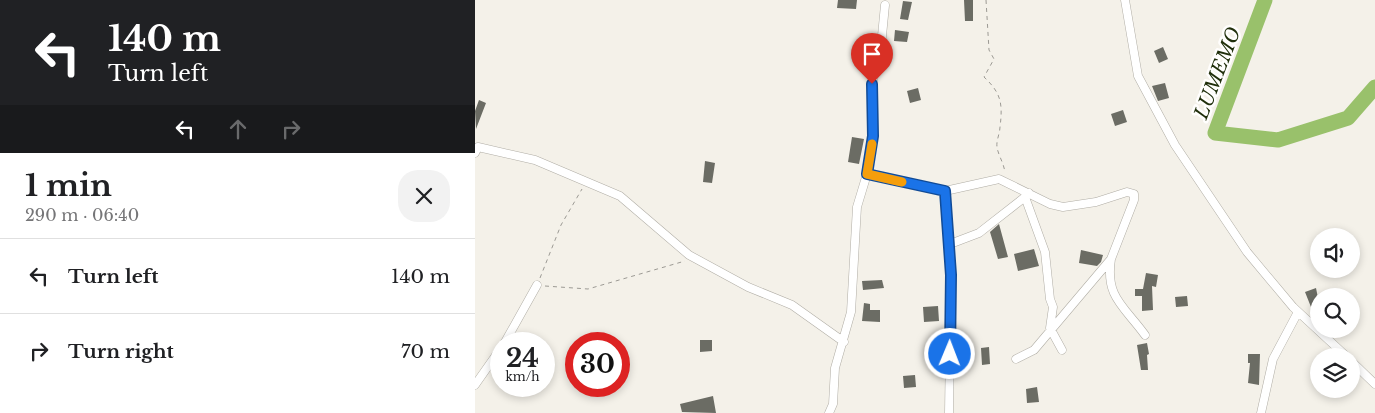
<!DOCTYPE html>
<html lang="en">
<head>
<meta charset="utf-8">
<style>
	:root { --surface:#fff; --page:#f2f2f2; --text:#202124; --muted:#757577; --line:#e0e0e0 }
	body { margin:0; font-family:"Libre Baskerville",serif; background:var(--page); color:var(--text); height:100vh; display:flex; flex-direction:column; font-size:19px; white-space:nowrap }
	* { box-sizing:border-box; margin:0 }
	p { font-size:16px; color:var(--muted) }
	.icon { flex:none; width:28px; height:28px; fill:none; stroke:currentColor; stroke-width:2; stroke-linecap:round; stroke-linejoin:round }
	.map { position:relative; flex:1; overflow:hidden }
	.panel { display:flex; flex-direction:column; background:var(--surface); width:475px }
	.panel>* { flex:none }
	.top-card { background:#202124; color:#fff; overflow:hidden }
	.fabs { position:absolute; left:835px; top:228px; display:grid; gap:10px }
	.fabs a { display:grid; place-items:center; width:50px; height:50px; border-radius:50%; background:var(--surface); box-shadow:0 2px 8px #0003; font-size:25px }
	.speed { position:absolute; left:15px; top:332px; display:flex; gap:10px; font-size:25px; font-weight:700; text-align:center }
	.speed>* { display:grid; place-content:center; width:65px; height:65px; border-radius:50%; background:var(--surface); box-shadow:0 2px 8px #0003; line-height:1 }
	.speed small { font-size:12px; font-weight:400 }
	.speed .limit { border:8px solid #d22; background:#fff; color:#111 }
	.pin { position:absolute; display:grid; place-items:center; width:42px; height:42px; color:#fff; margin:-51px -21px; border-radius:50% 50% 50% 0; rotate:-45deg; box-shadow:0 0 5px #0007 }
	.pin .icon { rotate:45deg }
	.me { position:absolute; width:55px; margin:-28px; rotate:1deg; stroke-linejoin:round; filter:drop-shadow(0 0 4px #0008) }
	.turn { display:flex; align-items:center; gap:18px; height:105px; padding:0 25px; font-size:22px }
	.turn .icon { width:65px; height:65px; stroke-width:2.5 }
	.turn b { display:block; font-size:35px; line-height:42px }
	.lanes { display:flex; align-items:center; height:48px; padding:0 25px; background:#0003; justify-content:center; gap:25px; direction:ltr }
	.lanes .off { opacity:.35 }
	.round { display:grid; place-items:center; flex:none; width:52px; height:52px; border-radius:20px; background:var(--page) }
	.summary { display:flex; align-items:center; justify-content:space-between; height:85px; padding:0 25px }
	h1 { font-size:30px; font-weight:700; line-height:38px }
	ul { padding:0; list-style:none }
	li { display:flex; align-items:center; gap:15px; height:75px; padding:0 25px; border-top:1px solid var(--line) }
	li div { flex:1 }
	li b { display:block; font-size:19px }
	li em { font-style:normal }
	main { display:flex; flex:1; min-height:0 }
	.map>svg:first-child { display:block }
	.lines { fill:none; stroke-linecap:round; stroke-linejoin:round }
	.river { stroke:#99c16b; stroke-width:15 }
	.building { fill:#6b6c64 }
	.minor-casing { stroke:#b0ada5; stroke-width:9 }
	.path { stroke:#9c9a94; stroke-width:1; stroke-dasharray:4 4; stroke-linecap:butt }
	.minor { stroke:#fff; stroke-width:8 }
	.route-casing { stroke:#114b97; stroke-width:12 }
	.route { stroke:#1a73e8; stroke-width:9 }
	.slow { stroke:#f59e0b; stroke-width:9 }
	.labels { text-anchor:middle; stroke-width:5; stroke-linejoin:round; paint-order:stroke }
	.water-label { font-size:19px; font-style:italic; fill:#202f0b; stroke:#fffefd }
</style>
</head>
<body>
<main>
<section class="panel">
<div class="top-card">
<div class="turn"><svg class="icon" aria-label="left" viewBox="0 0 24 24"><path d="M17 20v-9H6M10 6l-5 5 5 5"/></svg><div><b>140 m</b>Turn left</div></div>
<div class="lanes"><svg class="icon" aria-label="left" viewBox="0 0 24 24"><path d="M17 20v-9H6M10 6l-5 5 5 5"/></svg><svg class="icon off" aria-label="ahead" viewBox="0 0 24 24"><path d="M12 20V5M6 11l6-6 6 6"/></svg><svg class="icon off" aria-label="right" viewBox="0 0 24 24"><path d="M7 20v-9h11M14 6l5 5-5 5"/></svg></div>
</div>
<div class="summary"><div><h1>1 min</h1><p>290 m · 06:40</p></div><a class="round"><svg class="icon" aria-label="close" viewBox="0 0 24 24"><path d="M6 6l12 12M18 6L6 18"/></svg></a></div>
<ul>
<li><svg class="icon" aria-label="left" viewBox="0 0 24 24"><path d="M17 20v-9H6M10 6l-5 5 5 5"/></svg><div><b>Turn left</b></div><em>140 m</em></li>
<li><svg class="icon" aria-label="right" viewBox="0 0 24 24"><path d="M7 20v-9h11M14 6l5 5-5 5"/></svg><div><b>Turn right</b></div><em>70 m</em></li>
</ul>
</section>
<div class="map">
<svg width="900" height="413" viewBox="0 0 900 413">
	<rect width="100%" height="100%" fill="#f4f1e9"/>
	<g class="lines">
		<!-- river -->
		<path class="river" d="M790,0l-50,133 63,7 70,-22 27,-31"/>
	</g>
	<!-- building -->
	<path class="building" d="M363,0h19l-1,9 -19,-1z
		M489,0h9v21h-8z
		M428,1l9,1 -4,18 -8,-1z
		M420,30l14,2 -2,10 -13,-1z
		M688,47l5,12 -9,4 -5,-12z
		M690,83l4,15 -11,3 -6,-15z
		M443,88l3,12 -11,3 -3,-12z
		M4,100l7,3 -10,26 -1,-18z
		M648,110l4,12 -12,4 -4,-12z
		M377,137l12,2 -5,25 -11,-2z
		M230,161l10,2 -3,20 -9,-1z
		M524,224l9,33 -10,2 -8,-27z
		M559,249l5,17 -21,5 -4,-17z
		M606,250l22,5 -2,7 -4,4 -18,-3z
		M671,273l12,2 -2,12 -4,-1 1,24 -11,1v-15h-7v-7h8z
		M407,280l2,8 -21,2 -1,-9z
		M841,288l3,15 -8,4 -6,-15z
		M712,296l1,10 -12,1 -1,-10z
		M389,303l6,1v6h10v12l-18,-1z
		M463,306l1,15 -15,1 -1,-15z
		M225,340h12v11l-12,1z
		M672,343l2,11 -2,1 1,15h-7l-4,-25z
		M514,347l1,17 -8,1 -1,-17z
		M773,354h12l-1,31 -11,-2 2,-20h-2z
		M440,375l1,12 -12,1 -1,-12z
		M562,387l2,15 -12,1 -1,-14z
		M238,396l3,17 -34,-1 -2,-8z"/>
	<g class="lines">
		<defs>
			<path id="minor" d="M650,0l13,76 37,69 72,107 46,55 53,49
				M0,153l3,-6 57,13 85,36 69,59 59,32 44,18 52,37
				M392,174l78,17 54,-12 51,25 13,3 33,-5 31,-10 7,2v6l-23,59 -77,91 -18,9
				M470,191l6,84 -2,138
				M554,193l-4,4 20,55 5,47 3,8 -3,21 12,22
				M475,244l29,-11 46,-36
				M636,259c-6,38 13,47 34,76
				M29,344l33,-59
				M876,361l24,23
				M0,385l26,-37
				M354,413l4,-9 2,-36 16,-56 6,-105 10,-33 6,-38 -1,-52 9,-38 4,-41
				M786,413l12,-54 25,-47"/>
		</defs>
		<!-- minor casing -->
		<use href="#minor" class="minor-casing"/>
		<!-- path -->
		<path class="path" d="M511,0l3,50 5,9 -10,18c17,16 19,26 16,50 0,6 -4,14 -3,20 1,8 7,16 8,26
			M65,278l21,-53 21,-36
			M70,286l43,3 97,-28"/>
		<!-- minor -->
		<use href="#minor" class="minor"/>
	</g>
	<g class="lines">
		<defs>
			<path id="route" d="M397,84l1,52 -6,38 78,17 6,84 -1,79"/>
		</defs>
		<!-- route casing -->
		<use href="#route" class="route-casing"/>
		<!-- route -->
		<use href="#route" class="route"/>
		<!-- slow -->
		<path class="slow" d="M397,144l-5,30 35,8"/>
	</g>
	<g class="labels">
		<!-- water labels -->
		<g class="water-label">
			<text transform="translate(742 73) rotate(-69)" y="7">LUMEMO</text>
		</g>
	</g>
</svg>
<div class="fabs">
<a><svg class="icon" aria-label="sound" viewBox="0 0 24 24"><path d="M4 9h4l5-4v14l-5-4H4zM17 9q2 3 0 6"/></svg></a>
<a><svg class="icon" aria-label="search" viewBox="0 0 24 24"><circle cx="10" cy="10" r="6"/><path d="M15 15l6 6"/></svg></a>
<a><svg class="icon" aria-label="layers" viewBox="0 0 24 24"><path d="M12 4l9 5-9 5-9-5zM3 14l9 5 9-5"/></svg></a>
</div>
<div class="speed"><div>24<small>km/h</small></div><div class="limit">30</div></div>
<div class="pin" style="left:397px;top:84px;background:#d93025"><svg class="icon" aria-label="arrive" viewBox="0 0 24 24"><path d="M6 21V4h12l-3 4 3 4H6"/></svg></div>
<svg class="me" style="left:475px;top:354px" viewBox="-20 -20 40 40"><circle r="17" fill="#1a73e8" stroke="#fff" stroke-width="3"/><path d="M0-11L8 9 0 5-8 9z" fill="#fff"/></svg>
</div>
</main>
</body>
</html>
